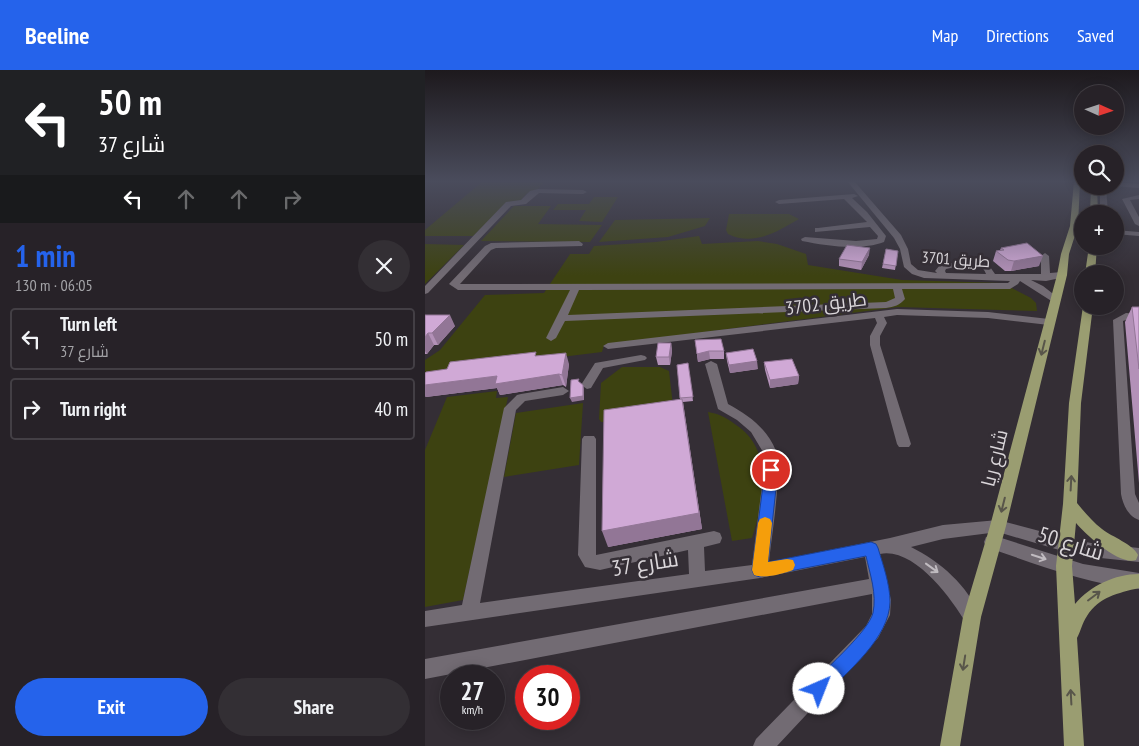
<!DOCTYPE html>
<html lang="en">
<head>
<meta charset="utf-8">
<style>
	:root { --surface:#272228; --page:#332f34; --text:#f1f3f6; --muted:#a4a4a8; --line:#433f45; --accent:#2563eb }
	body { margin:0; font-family:"PT Sans Narrow",Cairo,sans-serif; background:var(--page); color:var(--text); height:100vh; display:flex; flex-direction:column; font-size:19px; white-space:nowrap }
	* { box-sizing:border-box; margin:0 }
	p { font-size:16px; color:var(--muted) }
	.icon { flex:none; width:28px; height:28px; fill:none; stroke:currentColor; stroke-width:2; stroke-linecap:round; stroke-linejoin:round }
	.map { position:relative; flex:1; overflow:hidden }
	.side { display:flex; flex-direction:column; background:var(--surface); width:425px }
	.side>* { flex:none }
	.guide { background:#202124; color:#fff; overflow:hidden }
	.needle { width:32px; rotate:93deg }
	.controls { position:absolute; left:649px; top:15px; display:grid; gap:10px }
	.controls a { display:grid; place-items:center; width:50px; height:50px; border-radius:50%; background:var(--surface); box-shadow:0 2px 12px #0003,0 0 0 1px var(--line); font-size:25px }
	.speed { position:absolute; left:15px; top:595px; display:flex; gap:10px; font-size:25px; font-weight:700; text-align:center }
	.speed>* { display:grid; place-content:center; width:65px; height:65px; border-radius:50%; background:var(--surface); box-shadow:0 2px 12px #0003,0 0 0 1px var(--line); line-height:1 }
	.speed small { font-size:12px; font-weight:400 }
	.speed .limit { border:8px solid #d22; background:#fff; color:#111 }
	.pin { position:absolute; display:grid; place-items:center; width:42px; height:42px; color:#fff; margin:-21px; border:2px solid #fff; border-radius:50%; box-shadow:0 1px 5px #0007 }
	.me { position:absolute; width:55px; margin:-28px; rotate:44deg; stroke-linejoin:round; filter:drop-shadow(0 0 4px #0008) }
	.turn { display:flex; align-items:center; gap:18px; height:105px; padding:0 15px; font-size:22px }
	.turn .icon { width:65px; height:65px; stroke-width:2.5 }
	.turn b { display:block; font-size:35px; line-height:42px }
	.lanes { display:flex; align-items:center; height:48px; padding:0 15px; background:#0003; justify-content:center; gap:25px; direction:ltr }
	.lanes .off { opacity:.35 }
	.round { display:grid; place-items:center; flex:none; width:52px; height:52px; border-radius:26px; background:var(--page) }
	.head { display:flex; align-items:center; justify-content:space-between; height:85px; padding:0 15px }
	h1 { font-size:30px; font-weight:600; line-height:38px; color:var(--accent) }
	.primary-button { display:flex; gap:10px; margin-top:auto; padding:10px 15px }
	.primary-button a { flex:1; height:58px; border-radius:30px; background:var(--accent); color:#fff; font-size:20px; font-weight:600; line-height:58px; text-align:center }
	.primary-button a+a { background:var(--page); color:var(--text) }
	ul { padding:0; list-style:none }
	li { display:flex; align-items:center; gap:15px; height:62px; margin:0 10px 8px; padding:0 5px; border:2px solid var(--line); border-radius:5px }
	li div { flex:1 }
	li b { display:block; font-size:19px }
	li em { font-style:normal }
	header { display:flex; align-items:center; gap:30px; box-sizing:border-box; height:70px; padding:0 25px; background:var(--accent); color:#fff }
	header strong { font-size:24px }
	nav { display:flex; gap:28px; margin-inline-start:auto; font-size:18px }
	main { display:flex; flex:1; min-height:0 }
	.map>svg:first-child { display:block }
	.green { fill:#3d4211 }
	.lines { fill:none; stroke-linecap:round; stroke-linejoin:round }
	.minor { fill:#726b73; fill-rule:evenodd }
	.major { fill:#9a9d71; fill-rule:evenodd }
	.wall { fill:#b391b8 }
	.shaded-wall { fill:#927696 }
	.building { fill:#d0a9d6; stroke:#927696 }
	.oneway { stroke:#58554a }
	.oneway2 { stroke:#c0bbc0 }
	.route { fill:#2563eb; stroke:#184099 }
	.slow { fill:#f59e0b }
	.labels { text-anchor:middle; stroke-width:5; stroke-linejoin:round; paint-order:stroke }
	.far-street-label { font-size:16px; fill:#dad6da; stroke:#342e35 }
	.street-label { font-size:19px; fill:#dad6da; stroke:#342e35 }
	.near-street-label { font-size:22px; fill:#dad6da; stroke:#342e35 }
</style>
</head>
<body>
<header>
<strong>Beeline</strong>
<nav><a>Map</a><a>Directions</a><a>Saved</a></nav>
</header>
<main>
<section class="side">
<div class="guide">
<div class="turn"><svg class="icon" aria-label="left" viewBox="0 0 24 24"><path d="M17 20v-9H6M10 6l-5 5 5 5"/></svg><div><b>50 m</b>شارع 37</div></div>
<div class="lanes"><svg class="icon" aria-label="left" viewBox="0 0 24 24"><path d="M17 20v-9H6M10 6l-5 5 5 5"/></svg><svg class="icon off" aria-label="ahead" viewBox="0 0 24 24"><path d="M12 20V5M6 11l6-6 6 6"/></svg><svg class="icon off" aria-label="ahead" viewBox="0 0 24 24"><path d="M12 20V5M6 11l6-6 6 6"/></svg><svg class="icon off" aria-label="right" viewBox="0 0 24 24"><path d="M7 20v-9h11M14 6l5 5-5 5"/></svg></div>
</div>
<div class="head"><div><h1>1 min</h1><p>130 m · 06:05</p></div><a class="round"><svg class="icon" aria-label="close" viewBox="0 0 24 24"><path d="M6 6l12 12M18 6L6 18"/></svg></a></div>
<ul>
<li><svg class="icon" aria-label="left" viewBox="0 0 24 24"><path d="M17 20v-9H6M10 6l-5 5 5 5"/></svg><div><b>Turn left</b><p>شارع 37</p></div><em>50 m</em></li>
<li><svg class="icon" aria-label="right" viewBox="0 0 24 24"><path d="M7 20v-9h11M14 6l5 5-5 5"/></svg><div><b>Turn right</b></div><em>40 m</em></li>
</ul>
<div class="primary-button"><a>Exit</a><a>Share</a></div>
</section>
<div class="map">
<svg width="714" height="676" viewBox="0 0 714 676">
	<rect width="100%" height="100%" fill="#342e35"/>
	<!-- green -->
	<path class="green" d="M58,111h62l-7,8 -11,4 -7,8 -13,2 -34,33h-48v-6z
		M169,127h24l-16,25 -23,-1 7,-11h-33l5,-6h31z
		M89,136h37l-13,18 64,1 -12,17 -109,-1z
		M304,144h60l10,5c-21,12 -45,28 -71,15l-2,-4z
		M285,148l-5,8 -37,11 -69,5 16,-22z
		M274,166l3,8 56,-3 19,3 29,10 2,11 94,15 100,3 29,15 5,5 1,8 -139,-4 -294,38 -2,7 -172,21 -5,6v-19l15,-10 45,-55 59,-2 26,-39h19l5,-8 62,-4z
		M0,174l39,1 -39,39z
		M197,297h38l9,4 4,35 -64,16h-8l-2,-3 2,-36z
		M72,321l-1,7 12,-1 -45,203 -38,7v-157l22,-53z
		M158,333l-4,62 -75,12 12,-64z
		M283,342c13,2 20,7 31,15 35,26 24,75 13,111l-20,3z"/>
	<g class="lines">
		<!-- minor -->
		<path class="minor" d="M422,111h7l47,54 7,14 3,15 7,6 19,3 -2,-2 5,-6 32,-5 16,4 7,10h46v-18l4,-3 4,3 1,17 12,-1 5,3 -2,2 -19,4 -15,-1 12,6 18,14 -5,3 -3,-1 -33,-21 -2,3 -8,5h-108l3,10c-5,6 -11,8 -19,9l-321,13 -9,17 -5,3 -5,-3 24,-48h-112l-9,-6 36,-38 6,-3 88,-2 4,3 -1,2 -86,2 -5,2 -31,34 548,-1 2,-2 -86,-3 -12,-4 -8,-7 -4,-18 -6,-11zM539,195c9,0 19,-1 22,9l-40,-1 -1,-2 1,-2zM468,219l2,9 -9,4 -318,13 11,-25z
			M690,112l24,2v4l-24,-2z
			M675,116h6l2,28h-8z
			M113,119l45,1 4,2 -4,2 -44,-1 -13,11 -15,2 -83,87 -3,1v-8l81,-84 15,-2 9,-9z
			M429,124l4,2 -6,2 15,14 19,24 -2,6c-24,9 -57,4 -82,-1l-1,-2 4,-2 51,4 21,-2 1,-3 -8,-9 -55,5v-4h3l49,-6 -23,-23 -65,5 -4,-2 4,-2z
			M714,125v4l-9,1 9,17v9l-4,-2 -13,-25z
			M690,160l24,2v4l-24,-2z
			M472,239l91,3 61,7 5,3 -5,3 -61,-7 -91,-3 -13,2 3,6 -7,13v9l31,99 -2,3h-10l-2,-3 -27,-99v-9l7,-13 -2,-5 -267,31 -5,-3 5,-3z
			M701,243l13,1v6l-11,-1 -5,2 12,173 4,9v17c-11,-4 -16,-15 -18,-26l-8,-174z
			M216,285l4,1 2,2 -2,2 -42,8 -12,20 -4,1 -6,-4 14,-22z
			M286,291l6,3 11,40c20,11 39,24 48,47 7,16 -5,89 -7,111l121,-24 53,-13 55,-5 68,18 25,5 48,5v14l-48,-5 -25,-5 -68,-20 -55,7 -32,8c30,15 56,38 70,70l-3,6 -6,2 -6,-2c-15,-25 -52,-76 -86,-69l11,46 -1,15 -12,23 -101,108h-24l3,-7 110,-113 6,-12v-20l-447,85v-20l444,-80 -4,-22 -105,21 -335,49v-16l37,-6 42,-197 13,-13 4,-1 42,-7 6,4 -6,4 -38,6 -9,9 -36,193 209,-29 -1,-24 -88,20 -15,-3 -7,-12 4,-116 2,-3h10l2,3v116l118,-24 6,2 2,5 -2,5 -16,4 1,24 47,-6 12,-95 -1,-18 -12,-20 -14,-12 -19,-11 -13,-45z
			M567,465l91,29 56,9v16c-53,-5 -103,-25 -153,-42l-2,-5 2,-5z"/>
		<!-- major -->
		<path class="major" d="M649,111h6l-2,45 -9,28 -2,21 -61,251 -25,91 -21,129h-20l23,-129 27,-91 67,-251 4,-21 9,-28z
			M666,116h6l1,28h-8z
			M664,176h8l-2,28h-10z
			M658,236h10l-12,97 -4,100c8,10 16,19 25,26 10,8 31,15 36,26l-2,5c-16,6 -50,-25 -60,-37l-4,43 3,38c15,-18 40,-30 64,-30v14c-21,5 -40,9 -52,28 -5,7 -6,15 -10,22l7,108h-20l-8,-180 7,-62 6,-101z"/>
	</g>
	<!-- wall -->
	<path class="wall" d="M576,178l38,18 -28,5h-6l-12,-10 3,-10 4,-1z
		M461,179l12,2 -3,19 -13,-2z
		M444,185l-8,15 -22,-4v-7z
		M707,237h7v176l-14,-161z
		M0,245l30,11 -17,19h-4l-7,9h-2z
		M270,270l29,11v8h-14l-12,3z
		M246,273l1,8 -2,14h-12l-2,-8z
		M301,283l32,16 -28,4 -3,-12z
		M112,286l32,8 -3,23 -3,-2 -63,10 -3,-7 -71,9 -1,-1v-23l22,-4z
		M339,292l35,14 -1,8 -28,4 -5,-18z
		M263,293l5,38 -10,1 19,127 -94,18 72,-148 -3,-34z"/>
	<!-- shaded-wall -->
	<path class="shaded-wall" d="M445,178l-1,7 -8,15 1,-8z
		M618,186l-4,10 -28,5 3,-10z
		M25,245l5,11 -17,19 -6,-12z
		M3,263l6,12 -7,9 -2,-3v-14z
		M246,273l1,8 -2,14 -1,-8z
		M284,281l1,8 -12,3 -1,-8z
		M141,283l3,11 -3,23 -4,-12z
		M332,291l1,8 -28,4 -1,-8z
		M134,304l4,11 -63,10 -3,-7 -71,9 -1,-1v-11l72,-9z
		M374,306l-1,8 -28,4v-8z
		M158,315l1,4v11l-12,2 -2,-4z
		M257,329l20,130 -94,18 -6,-16z"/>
	<!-- building -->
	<path class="building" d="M602,173l16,13 -29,5 -6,-1 -12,-9 8,-1 -3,-2z
		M422,175l23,3 -8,14 -23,-3z
		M461,179l12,2 -2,15 -13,-2z
		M707,237h7v62z
		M0,245h25l-18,18h-4l-3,4z
		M296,269l3,12h-15l-12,3 -2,-14z
		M233,273h13l-2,14h-13z
		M328,279l4,12 -28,4 -3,-12z
		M111,282l-1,4 31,-3 -4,22 -3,-1 -64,10 2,-8 -72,9v-12l1,-1 21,-3 3,-7z
		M367,289l7,17 -29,4 -6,-18z
		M263,293l5,34 -13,1 -3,-33z
		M154,309l-1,2 5,4v11l-13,2 1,-18z
		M257,329l17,114 -97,18 2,-121z"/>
	<!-- one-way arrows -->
	<defs><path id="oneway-shaft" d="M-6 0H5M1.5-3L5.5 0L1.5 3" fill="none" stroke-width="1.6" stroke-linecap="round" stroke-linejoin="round" transform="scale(1.25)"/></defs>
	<g class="oneway">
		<use href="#oneway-shaft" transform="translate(618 278) rotate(104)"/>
		<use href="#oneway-shaft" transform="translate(646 413) rotate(-87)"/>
		<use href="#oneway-shaft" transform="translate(578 435) rotate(104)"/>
		<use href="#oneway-shaft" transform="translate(669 526) rotate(-37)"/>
		<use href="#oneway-shaft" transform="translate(539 593) rotate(99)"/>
		<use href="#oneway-shaft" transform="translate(646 627) rotate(-93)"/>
	</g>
	<g class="oneway2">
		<use href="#oneway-shaft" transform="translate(614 487) rotate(18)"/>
		<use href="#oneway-shaft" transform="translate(507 498) rotate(36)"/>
	</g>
	<!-- sky -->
	<linearGradient id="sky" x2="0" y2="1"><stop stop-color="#1d191d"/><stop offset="0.54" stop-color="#4a4c5c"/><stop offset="1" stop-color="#4a4c5c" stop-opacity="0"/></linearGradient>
	<rect width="714" height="206" fill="url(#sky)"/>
	<!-- route -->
	<path class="route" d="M346,395l5,2 2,3 -10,92 103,-20 5,2 2,4c5,17 12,36 12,54 -1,36 -41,68 -65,93l-6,3 -6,-3 -3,-6 3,-6c14,-16 55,-51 60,-70 4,-19 -3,-39 -7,-57l-106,21 -6,-2 -2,-5 13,-100 2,-3z"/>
	<!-- slow -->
	<path class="slow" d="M340,447l5,2 2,4 -4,39 19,-3 6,1 2,5 -2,5c-11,4 -28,9 -39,5l-2,-5 6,-47 2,-4z"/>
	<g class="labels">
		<!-- far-street labels -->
		<g class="far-street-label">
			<text transform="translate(531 189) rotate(4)" y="6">طريق 3701</text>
		</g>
		<!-- street labels -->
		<g class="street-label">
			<text transform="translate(401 233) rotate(-7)" y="7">طريق 3702</text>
			<text transform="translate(569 388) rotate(-76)" y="7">شارع ريا</text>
		</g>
		<!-- near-street labels -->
		<g class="near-street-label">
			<text transform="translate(646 473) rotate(17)" y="8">شارع 50</text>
			<text transform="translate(220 493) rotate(-9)" y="8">شارع 37</text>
		</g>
	</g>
</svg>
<div class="controls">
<a><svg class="needle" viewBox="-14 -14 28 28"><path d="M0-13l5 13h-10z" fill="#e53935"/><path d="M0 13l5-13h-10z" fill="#a4a4a8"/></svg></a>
<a><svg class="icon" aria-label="search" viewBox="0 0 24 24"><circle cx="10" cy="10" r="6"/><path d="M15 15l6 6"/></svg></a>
<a>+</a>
<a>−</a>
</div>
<div class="speed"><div>27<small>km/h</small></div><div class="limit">30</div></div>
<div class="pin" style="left:346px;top:400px;background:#d93025"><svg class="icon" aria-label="arrive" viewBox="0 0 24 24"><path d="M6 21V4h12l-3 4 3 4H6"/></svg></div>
<svg class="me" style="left:394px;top:619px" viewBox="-20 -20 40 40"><circle r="19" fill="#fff"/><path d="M0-13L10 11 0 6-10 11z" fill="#2563eb"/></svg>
</div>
</main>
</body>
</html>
